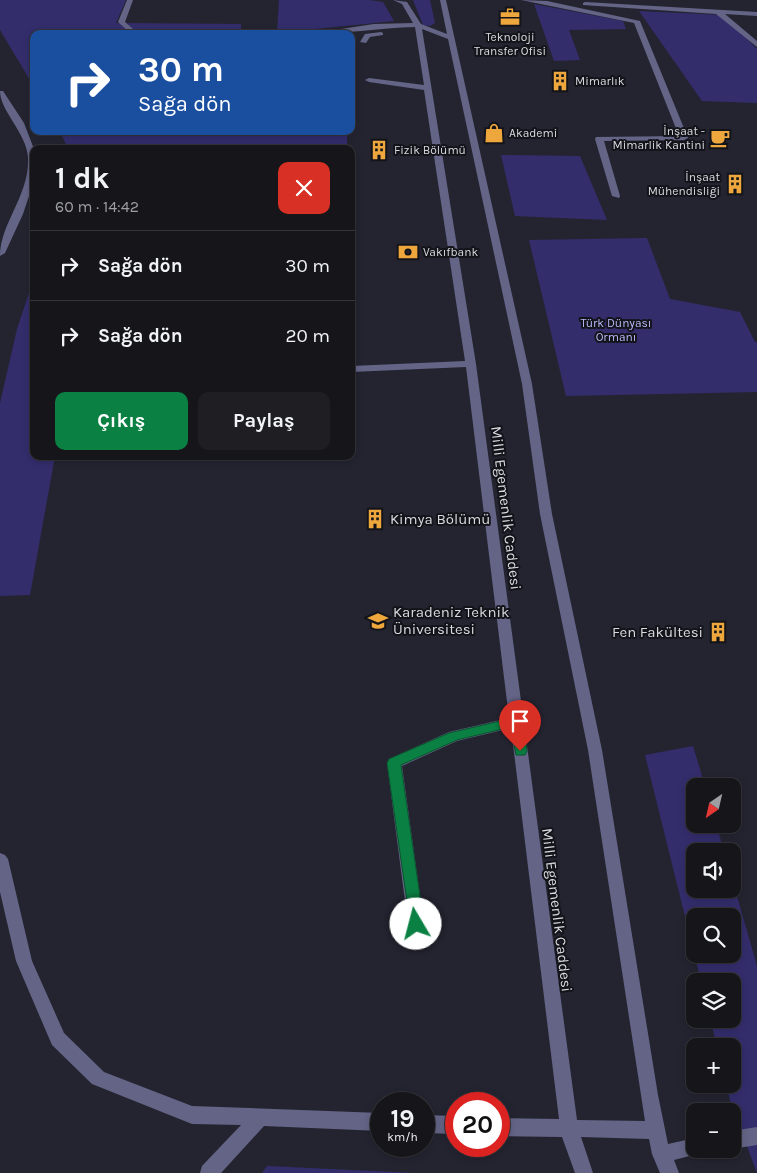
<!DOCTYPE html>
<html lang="tr">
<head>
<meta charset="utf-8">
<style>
	:root { --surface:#15151a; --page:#1e1e23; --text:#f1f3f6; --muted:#9d9fa2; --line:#343439; --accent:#0b8043 }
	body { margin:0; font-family:Karla,sans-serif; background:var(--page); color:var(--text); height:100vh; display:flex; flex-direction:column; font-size:19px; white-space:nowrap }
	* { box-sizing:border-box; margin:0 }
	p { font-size:16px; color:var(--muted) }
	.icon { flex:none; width:28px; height:28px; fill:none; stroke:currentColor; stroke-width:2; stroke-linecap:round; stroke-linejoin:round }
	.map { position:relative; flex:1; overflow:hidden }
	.details { position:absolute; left:30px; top:145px; width:325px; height:315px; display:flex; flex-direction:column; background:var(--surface); border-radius:10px; box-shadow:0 2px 8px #0003,0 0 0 1px var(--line) }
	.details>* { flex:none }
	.banner { position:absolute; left:30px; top:30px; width:325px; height:105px; border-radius:10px; box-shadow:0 2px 8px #0003,0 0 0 1px var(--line); background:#1a4fa0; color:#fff; overflow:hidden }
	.needle { width:32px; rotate:214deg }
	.buttons { position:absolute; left:686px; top:778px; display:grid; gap:10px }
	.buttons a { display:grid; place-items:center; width:55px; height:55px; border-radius:10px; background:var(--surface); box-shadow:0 2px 8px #0003,0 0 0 1px var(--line); font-size:25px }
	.speed { position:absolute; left:370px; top:1092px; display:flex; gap:10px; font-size:25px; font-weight:700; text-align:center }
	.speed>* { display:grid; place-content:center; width:65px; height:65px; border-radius:50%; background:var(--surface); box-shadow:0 2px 8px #0003,0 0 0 1px var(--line); line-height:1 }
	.speed small { font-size:12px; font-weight:400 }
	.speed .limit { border:8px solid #d22; background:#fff; color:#111 }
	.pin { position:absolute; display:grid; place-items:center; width:42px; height:42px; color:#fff; margin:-51px -21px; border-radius:50% 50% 50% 0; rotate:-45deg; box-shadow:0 0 5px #0007 }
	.pin .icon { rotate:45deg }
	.me { position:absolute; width:55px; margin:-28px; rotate:352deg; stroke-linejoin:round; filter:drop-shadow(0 0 4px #0008) }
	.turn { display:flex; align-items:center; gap:18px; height:105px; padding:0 25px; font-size:22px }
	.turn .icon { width:65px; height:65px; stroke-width:2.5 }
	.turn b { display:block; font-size:35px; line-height:42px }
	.round { display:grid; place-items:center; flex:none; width:52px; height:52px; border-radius:10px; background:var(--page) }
	.summary { display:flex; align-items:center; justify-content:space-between; height:85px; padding:0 25px }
	h1 { font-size:30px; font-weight:700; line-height:38px }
	.button { display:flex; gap:10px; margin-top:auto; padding:10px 25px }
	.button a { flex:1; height:58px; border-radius:10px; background:var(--accent); color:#fff; font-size:20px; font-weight:700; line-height:58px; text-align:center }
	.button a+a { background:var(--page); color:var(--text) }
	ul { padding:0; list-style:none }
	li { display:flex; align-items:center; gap:15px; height:70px; padding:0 25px; border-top:1px solid var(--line) }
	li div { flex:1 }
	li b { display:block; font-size:19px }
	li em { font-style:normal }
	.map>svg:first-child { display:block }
	.built { fill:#242431; fill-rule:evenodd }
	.green { fill:#332d6c; fill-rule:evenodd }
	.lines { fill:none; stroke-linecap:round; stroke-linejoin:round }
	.minor { fill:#646487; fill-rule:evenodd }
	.route { fill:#0b8043; stroke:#07532c }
	.labels { text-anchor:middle; stroke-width:4; stroke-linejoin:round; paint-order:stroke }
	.far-poi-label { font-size:12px; fill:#d9dadf; stroke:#13131a; text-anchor:start }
	.far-park-label { font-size:12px; fill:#b9baf9; stroke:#13131a }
	.street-label { font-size:15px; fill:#d9dadf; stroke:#13131a }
	.poi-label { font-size:15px; fill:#d9dadf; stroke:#13131a; text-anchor:start }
</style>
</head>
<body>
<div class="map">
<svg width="757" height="1173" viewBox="0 0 757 1173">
	<rect width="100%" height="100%" fill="#1c1c23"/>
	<!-- built -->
	<path class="built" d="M0,0h757v1173h-757zM34,34h317v97h-317zM34,149h317v307h-317zM695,786h37v38h-37zM695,851h37v38h-37zM695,916h37v38h-37zM695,981h37v38h-37zM695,1046h37v38h-37zM381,1104h43v42h-43zM456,1104h43v42h-43zM695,1111h37v38h-37z"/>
	<!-- green -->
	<path class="green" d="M0,0h126l-10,23 125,1v10h-207v53l-34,-57z
		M279,0h90l14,2 11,19 -117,12z
		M413,0h17l5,23 -5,3 -7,-1z
		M534,4l89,17 3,8 -57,1 11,30 -26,1z
		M639,11l84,4 34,34v54l-55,-2z
		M60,131h287v18h-279z
		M501,155l79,1 27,64 -92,-4z
		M647,238l23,61 70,13 15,30h2v50l-191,4 -37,-156z
		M34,278v178h21l-25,139 -30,1v-193l17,-74z
		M693,746l12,40h-10v38h21l8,27h-29v38h37l1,-7 24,84v207l-26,-69 -5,-20h6v-38h-15l-7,-27h22v-38h-31l-56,-226zM695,916h37v38h-37z
		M267,1166l148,7h-153z"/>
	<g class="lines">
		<!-- minor -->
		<path class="minor" d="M127,0h6l-8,22 14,12h-8l-13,-12z
			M393,0l14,2 14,22 26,10 -7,-34h6l86,384 20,130 50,236 56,345 10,49 27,-6v11h8l-2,4 -27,7 5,13h-19l-8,-19 -3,-15 -68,-2 12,36h-18l-13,-36 -63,-1v-18l60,1 -48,-391 -54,13 -55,25 22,158 -2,5 -6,2 -6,-2 -2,-5 -21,-161 2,-4 60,-27 60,-14 -43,-351 -115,5v-6l114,-5 -41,-271 -55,-8 -4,-2 4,-2 55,7 -9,-58c-36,1 -72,7 -107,7l66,-10 39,-1 -11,-19zM422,29l26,10 74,345 18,130 48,236 57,371 -68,-1 -101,-756z
			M521,0l26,1 93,20 48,117 -4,2 -80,1 16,55 -1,2 -7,-2 -17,-57 1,-2 83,-1 -45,-113z
			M585,2l172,10v4l-32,-2 32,27v6l-41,-33 -133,-9v-2z
			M381,32l2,1v2l-13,2 -4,6 -6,-1 5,-8z
			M0,91h3l21,32 10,26 -1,35 -10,30 -18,39 -5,3c0,-33 30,-61 28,-99 -2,-25 -28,-46 -28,-66z
			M0,853l5,2 3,4 24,102 32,72 40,39 88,34 189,7v18l-117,-5 -43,47h-21l2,-7 39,-41 -49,-1 -100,-40 -40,-39 -36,-84 -16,-69z
			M424,1115l32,1v18l-32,-1z
			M757,1127v18l-25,4v-18z"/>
	</g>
	<!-- route -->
	<path class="route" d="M517,717l5,1 1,3 4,30 -2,4h-9l-5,-28 -54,13 -56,25 23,159 -3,5 -5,2 -5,-2 -24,-166 2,-4 60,-26z"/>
	<!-- icons -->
	<defs>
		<symbol id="office-bare" viewBox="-9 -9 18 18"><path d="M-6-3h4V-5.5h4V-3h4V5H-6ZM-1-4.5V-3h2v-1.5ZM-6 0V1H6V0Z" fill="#eea73c" stroke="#13131a" stroke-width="2.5" paint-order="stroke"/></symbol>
		<symbol id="building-bare" viewBox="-9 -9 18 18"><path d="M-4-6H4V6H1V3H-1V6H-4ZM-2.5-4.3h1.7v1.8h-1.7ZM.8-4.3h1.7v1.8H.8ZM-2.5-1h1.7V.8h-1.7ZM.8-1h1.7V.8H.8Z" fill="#eea73c" stroke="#13131a" stroke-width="2.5" paint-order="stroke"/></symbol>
		<symbol id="shop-bare" viewBox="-9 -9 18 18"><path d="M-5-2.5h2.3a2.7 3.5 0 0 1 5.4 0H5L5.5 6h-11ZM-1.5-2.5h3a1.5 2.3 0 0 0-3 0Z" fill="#eea73c" stroke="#13131a" stroke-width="2.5" paint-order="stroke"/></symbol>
		<symbol id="cafe-bare" viewBox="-9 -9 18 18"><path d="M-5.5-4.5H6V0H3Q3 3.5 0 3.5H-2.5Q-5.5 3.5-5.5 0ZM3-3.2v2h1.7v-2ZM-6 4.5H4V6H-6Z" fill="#eea73c" stroke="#13131a" stroke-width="2.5" paint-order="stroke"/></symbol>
		<symbol id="bank-bare" viewBox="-9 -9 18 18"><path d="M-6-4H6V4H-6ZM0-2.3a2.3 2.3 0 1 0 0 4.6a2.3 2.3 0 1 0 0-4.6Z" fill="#eea73c" stroke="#13131a" stroke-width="2.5" paint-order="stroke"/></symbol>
		<symbol id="university-bare" viewBox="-9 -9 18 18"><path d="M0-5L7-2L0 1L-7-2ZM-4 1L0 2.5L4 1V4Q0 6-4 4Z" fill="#eea73c" stroke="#13131a" stroke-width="2.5" paint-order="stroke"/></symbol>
	</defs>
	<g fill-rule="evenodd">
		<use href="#office-bare" x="496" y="3" width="28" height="28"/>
		<use href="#building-bare" x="546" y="67" width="28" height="28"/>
		<use href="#shop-bare" x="480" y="119" width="28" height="28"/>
		<use href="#cafe-bare" x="706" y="124" width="28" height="28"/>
		<use href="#building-bare" x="365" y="136" width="28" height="28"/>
		<use href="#building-bare" x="721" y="170" width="28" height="28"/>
		<use href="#bank-bare" x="394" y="238" width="28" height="28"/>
		<use href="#building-bare" x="361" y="505" width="28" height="28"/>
		<use href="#university-bare" x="364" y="607" width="28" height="28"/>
		<use href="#building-bare" x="704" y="618" width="28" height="28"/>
	</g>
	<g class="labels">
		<!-- far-poi labels -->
		<g class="far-poi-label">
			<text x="510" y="41" text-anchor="middle">Teknoloji<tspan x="510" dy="14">Transfer Ofisi</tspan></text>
			<text x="575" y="85">Mimarlık</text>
			<text x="705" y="135" text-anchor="end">İnşaat -<tspan x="705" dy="14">Mimarlik Kantini</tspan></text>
			<text x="509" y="137">Akademi</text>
			<text x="394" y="154">Fizik Bölümü</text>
			<text x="720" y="181" text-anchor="end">İnşaat<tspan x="720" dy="14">Mühendisliği</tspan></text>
			<text x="423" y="256">Vakıfbank</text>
		</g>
		<!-- far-park labels -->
		<g class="far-park-label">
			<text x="616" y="327">Türk Dünyası<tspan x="616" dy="14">Ormanı</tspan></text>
		</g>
		<!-- street labels -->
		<g class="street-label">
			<text transform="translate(506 508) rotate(83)" y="5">Milli Egemenlik Caddesi</text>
			<text transform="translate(557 910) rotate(83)" y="5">Milli Egemenlik Caddesi</text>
		</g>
		<!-- poi labels -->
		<g class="poi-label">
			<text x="390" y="524">Kimya Bölümü</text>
			<text x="393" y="617">Karadeniz Teknik<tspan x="393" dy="17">Üniversitesi</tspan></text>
			<text x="703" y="637" text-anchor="end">Fen Fakültesi</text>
		</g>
	</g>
</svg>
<div class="buttons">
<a><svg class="needle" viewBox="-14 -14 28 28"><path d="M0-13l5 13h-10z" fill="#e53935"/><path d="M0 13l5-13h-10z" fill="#9d9fa2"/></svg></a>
<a><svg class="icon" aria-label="sound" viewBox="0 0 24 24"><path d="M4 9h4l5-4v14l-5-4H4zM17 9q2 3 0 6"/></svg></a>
<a><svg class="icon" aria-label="search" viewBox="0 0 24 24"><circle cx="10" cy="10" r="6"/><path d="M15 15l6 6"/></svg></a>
<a><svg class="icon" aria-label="layers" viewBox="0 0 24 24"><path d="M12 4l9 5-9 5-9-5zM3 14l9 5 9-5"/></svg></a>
<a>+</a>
<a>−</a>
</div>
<div class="speed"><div>19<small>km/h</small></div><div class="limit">20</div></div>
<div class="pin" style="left:520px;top:751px;background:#d93025"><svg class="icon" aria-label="arrive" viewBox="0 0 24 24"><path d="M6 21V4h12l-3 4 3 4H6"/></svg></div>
<svg class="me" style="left:416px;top:924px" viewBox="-20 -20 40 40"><circle r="19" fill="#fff"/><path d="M0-13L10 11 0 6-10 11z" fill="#0b8043"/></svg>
<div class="banner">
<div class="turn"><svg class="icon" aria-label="right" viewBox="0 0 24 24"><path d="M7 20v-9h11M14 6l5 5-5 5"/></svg><div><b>30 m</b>Sağa dön</div></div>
</div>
<section class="details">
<div class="summary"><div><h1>1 dk</h1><p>60 m · 14:42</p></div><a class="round" style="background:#d93025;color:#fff"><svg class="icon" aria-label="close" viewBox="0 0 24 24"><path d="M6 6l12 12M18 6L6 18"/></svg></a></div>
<ul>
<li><svg class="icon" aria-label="right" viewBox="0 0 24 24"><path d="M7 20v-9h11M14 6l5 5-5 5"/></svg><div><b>Sağa dön</b></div><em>30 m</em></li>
<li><svg class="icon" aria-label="right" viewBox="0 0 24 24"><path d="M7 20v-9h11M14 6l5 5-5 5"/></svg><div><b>Sağa dön</b></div><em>20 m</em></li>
</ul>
<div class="button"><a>Çıkış</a><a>Paylaş</a></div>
</section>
</div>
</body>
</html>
